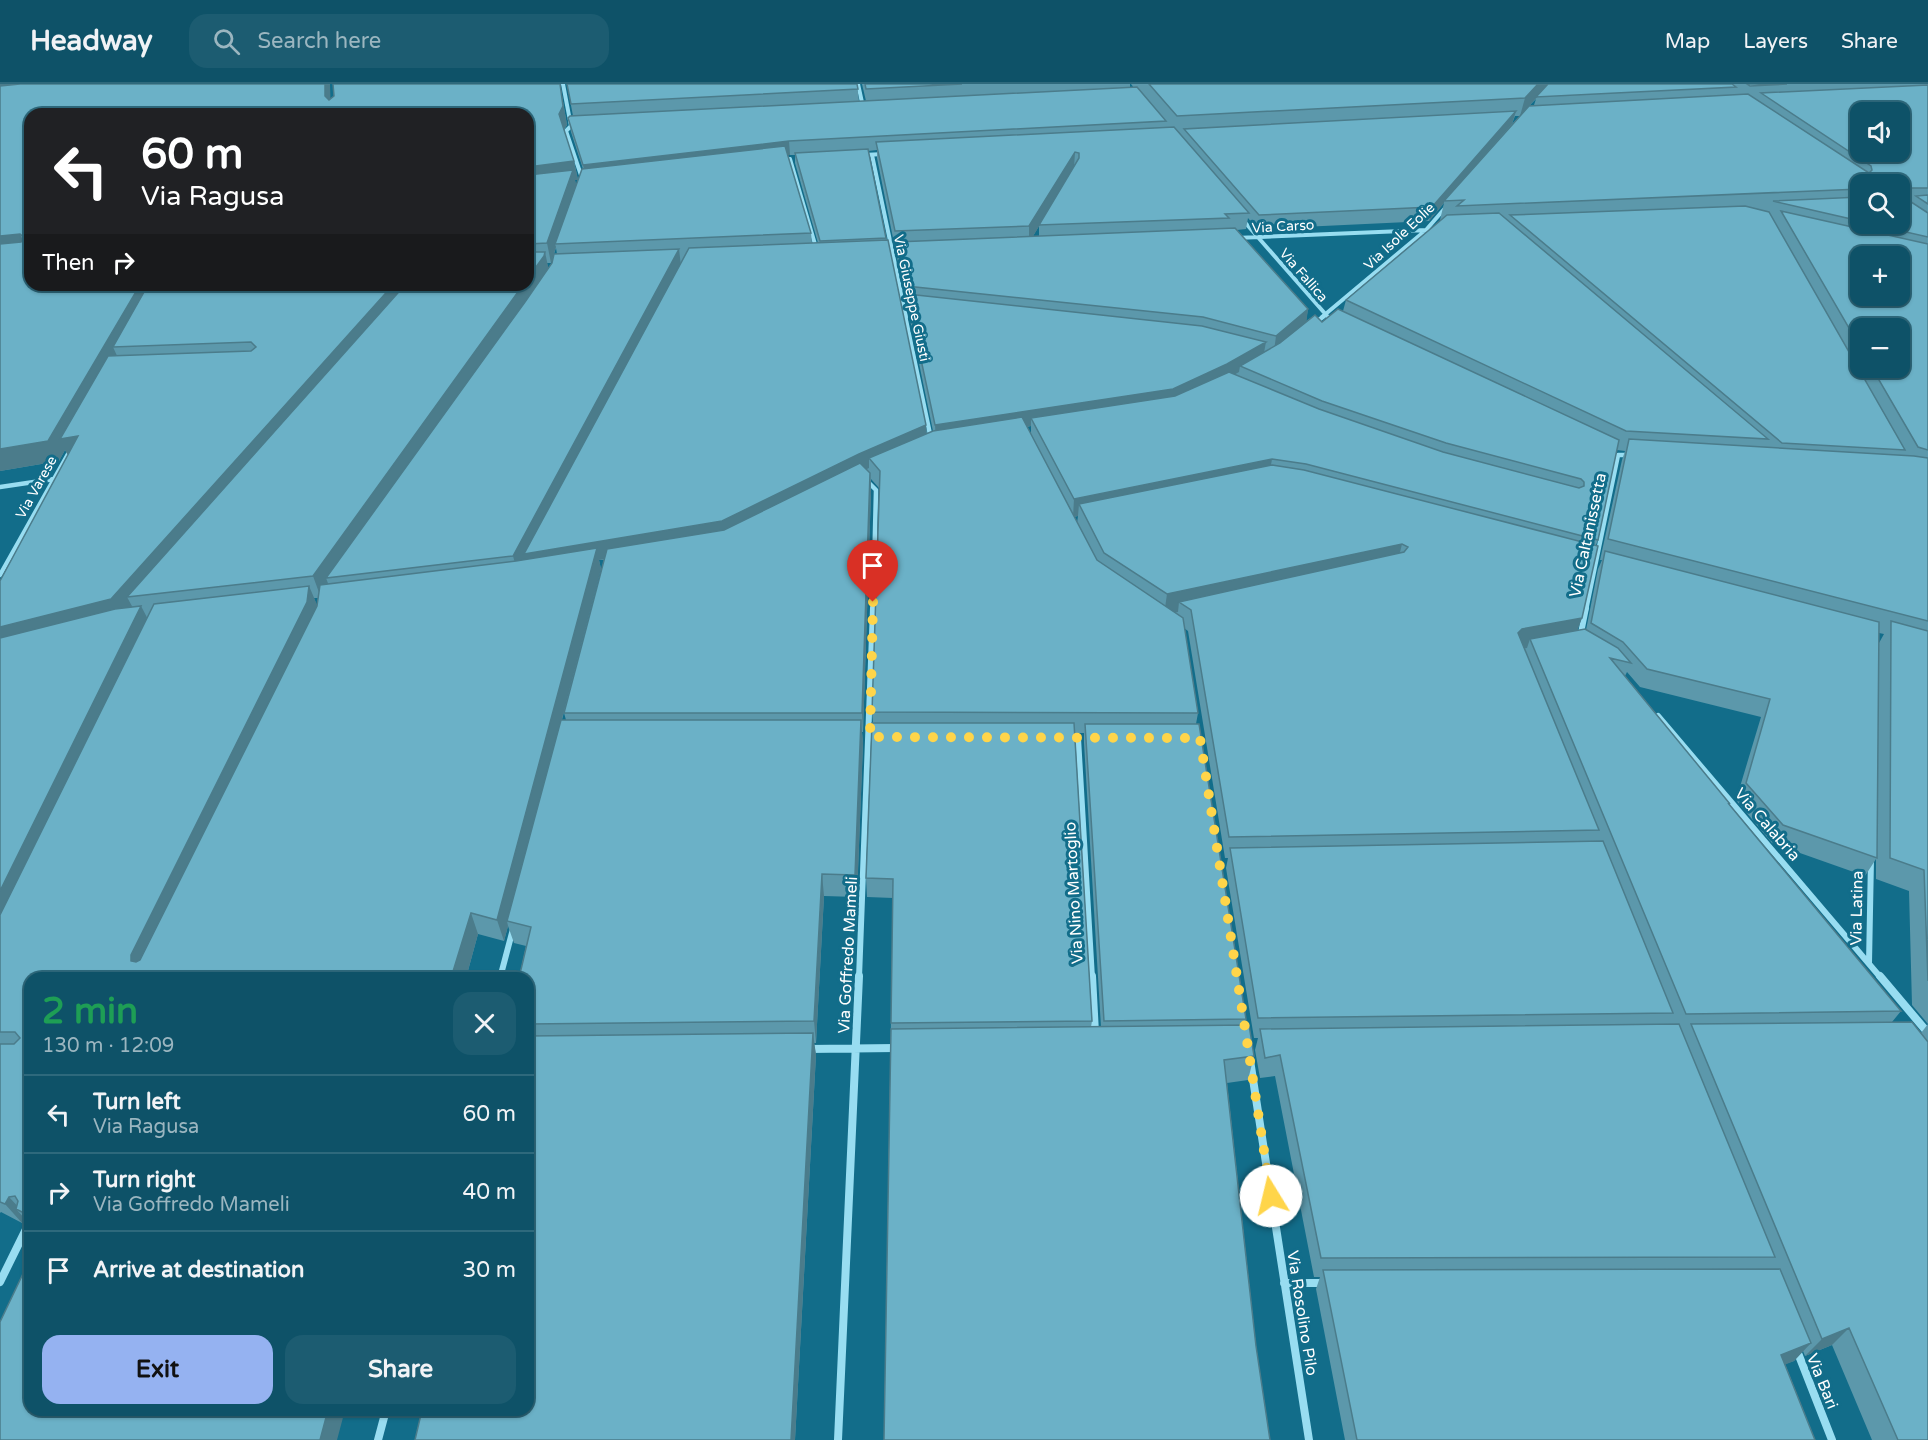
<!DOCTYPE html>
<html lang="en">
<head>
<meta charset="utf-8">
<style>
	:root { --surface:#0e5268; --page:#1c5c71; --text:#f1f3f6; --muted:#9bb6c0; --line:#2e697c; --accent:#95b2f1 }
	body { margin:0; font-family:"Varela Round",sans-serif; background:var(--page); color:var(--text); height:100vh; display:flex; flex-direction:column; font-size:22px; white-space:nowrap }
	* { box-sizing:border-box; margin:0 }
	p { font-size:20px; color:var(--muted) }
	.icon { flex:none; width:33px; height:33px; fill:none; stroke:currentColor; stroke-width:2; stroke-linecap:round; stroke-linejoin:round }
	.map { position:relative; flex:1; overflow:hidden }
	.details { position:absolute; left:24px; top:888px; width:510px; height:444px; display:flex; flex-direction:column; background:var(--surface); border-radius:18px; box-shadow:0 2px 4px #0004,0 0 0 2px var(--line) }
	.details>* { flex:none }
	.banner { position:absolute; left:24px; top:24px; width:510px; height:183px; border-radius:18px; box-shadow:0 2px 4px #0004,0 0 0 2px var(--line); background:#202124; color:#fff; overflow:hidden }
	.fabs { position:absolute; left:1850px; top:18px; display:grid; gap:12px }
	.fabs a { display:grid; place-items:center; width:60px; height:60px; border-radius:12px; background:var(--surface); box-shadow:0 2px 4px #0004,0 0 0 2px var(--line); font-size:30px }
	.pin { position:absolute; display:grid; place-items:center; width:51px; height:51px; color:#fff; margin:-62px -26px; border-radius:50% 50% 50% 0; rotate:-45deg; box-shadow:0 0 6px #0007 }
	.pin .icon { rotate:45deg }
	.me { position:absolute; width:66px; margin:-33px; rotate:351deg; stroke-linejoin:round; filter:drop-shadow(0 0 4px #0008) }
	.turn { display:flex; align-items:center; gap:21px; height:126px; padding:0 18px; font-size:27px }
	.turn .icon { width:78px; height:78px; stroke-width:2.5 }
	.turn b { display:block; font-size:42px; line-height:51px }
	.then { display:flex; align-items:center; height:57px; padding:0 18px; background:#0003; gap:12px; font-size:22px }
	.round { display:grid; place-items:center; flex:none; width:63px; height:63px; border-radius:18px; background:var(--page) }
	.headline { display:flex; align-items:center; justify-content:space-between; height:102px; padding:0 18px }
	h1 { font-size:36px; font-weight:800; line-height:45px; color:#1e9e55 }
	.cta { display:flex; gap:12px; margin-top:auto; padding:12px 18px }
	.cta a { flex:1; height:69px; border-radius:18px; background:var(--accent); color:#111; font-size:24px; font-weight:800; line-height:69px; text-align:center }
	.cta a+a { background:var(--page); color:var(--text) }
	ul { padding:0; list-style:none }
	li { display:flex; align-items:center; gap:18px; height:78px; padding:0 18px; border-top:2px solid var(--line) }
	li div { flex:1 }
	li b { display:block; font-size:22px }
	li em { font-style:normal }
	header { display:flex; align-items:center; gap:36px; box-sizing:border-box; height:84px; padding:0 30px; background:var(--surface); border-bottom:2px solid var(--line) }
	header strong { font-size:28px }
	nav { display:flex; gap:33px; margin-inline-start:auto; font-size:21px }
	.search { width:420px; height:54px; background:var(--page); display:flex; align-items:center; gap:15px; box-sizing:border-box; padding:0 21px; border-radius:18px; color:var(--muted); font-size:22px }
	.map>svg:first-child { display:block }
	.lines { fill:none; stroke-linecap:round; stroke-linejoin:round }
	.street-far3 { stroke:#98ddf1; stroke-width:4 }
	.street-far2 { stroke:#98ddf1; stroke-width:4.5 }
	.street-far1 { stroke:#98ddf1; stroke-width:6 }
	.street { stroke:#98ddf1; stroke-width:8 }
	.wall { fill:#5c98ab; fill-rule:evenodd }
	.shaded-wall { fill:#4b7c8b }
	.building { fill:#6bb1c7; stroke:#4b7c8b; stroke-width:1.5; fill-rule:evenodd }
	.route { stroke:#ffd54a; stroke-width:10; stroke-dasharray:0 18 }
	.labels { text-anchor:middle; stroke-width:6; stroke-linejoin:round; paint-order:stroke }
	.far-street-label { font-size:14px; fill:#fff; stroke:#126d8a }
	.street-label { font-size:16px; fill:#fff; stroke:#126d8a }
</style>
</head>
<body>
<header>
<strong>Headway</strong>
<div class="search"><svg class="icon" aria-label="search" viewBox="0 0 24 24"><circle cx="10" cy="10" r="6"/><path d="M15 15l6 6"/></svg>Search here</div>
<nav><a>Map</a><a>Layers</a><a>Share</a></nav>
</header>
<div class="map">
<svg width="1928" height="1356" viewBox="0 0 1928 1356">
	<rect width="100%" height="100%" fill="#126d8a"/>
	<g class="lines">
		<!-- street-far3 -->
		<path class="street-far3" d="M563,0l8,42 -5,5 17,50
			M858,0l5,23
			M862,71l23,-1
			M872,71l34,162
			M790,75l27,92
			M1242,135l86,98
			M1236,154l191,-8
			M1322,233l104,-87 20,-23"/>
		<!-- street-far2 -->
		<path class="street-far2" d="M905,232l26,123
			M1315,239l9,-7
			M866,396l10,10 -3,120
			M0,403l54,-8
			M0,491l72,-128
			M1586,526l32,-155h13"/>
		<!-- street-far1 -->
		<path class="street-far1" d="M1580,554l6,-30
			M1658,632l223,262
			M1078,654l14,240
			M1869,879l2,-104
			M500,894l13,-49
			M859,894l14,-370"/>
		<!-- street -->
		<path class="street" d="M1092,892l3,57
			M1880,892l48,57
			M808,965l88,-1
			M1250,976l59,380
			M0,1198l30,-61
			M1284,1199h41
			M1796,1264l36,92
			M378,1356l8,-30
			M838,1356l21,-464"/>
	</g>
	<!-- wall -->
	<path class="wall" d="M0,0h330v15l4,-3 -1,-12h227l7,41 -3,5 10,31 4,19h-3l1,6 7,-17 -12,-37 -3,-14 2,-2h3l-6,-32h290l2,17h7l-4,-17h268v4h4l-3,-4h797v1356h-56l-40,-95 -27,11 -2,-5 -9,10 -9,3 30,76h-470l-29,-151 4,-12h-6l-39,-201 -15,2 -5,-28 3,-12h-4l-28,-170 2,-10h-3l-37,-227 -4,-3 14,85 -2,11h3l47,295 -2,6h5l5,31 -6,24 -21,3 29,263 14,94h-386l9,-542 -26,-1 -1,-19 6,-155h1l-1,-11 7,-224 -8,-9v13l-8,240h-1l1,11 -6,154 -33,-1 -8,147h-2l2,12 -21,385h-380l7,-30h106v-432h-9l7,-32 -12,-3 -6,-17 -4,15 -26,-7 -12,44h-436v247l-5,-6 -3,4 -21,-11 -1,1v-632l68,-126 -3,-5 -6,11 -59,10zM1536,15l-2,6 -5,1zM1860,28h39v40h-39zM30,30h498v171h-498zM1515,32h5l-8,8zM877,66v8l18,90h2v9l9,44h2v9l25,121 -6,3 -1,-9 -38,-185h-1l-19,-89zM788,71h7v8l23,80h-6l-1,-10zM1860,100h39v40h-39zM1444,119l-4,17h1l-95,80 -3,11 -5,-2 -16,13 -7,-7 -9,6 2,-12 -71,-79 9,-1 2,-11 9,11 172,-8zM1039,142v10h-6zM556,164l1,6h-3l-2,9 -4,5 -1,-5h4zM1860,172h39v40h-39zM1860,244h39v40h-39zM1031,342v8l-4,-7zM1617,366l8,1 -3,9 -22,100h2l-4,9 -12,61 -1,-1 -8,2 5,-13 16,-72 -2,-1 2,-5zM1078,432l-1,7 -3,-6zM599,476h5l-40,153 2,7h-4l39,-151zM314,514h4l-1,8zM1879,549l5,1 -5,9 -1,65zM1627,588l13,15 121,30 -25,83 36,43 93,33 11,-17v20l33,12 3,114 16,19 -7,9 -9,-11h-20l9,-11 -172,-206 1,-1 -105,-128zM1075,649h9v10l17,284h-10l1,-6z"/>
	<!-- shaded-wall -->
	<path class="shaded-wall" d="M0,0h111l-111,13z
		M325,0h5l1,30 -6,-18z
		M560,0l7,41 -5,7 -3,-18z
		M1538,0h11l-29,32 5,-18z
		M1516,27l-4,13 -68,77v2l-15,18 3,-14z
		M789,57l1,14 -204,24 -3,-14z
		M1075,68l-1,16 -45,75v-17z
		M574,77l4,19h-3l2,8 -22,56 1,3 -5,16 -4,-20 -19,-57v-19z
		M20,150l9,19 -29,4v-21z
		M679,165l2,17 178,188 67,-29 1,18 -58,15v10l-144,72 -126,20 2,9 -92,353 -2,-1 1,5 -4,15 -7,-21 21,-346 -5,-18z
		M545,168l4,19 -223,307 3,8 -8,12 -8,-22 210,-291h5v-7z
		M140,201h19l-46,62 5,11 -40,78 -8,23 -5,-9 -6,11 -59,10v-22z
		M393,201h24l-290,312 6,11 -133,44v-25z
		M1308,225l-2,16 -32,26 2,-15z
		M1266,258l-3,16 -23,8 -1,6 -14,8 -54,25 -140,13v8l-95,15 -1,-16z
		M1272,375l-3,18 -190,27 -1,12 -5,1 1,-18z
		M870,389l1,19 -8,240 -1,-19z
		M1402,460l-5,21 -218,37 -1,10 -14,3 3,-21z
		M309,502l9,21 -174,369 -13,-15v-6z
		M141,522l11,21 -152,317v-53z
		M1582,534l-8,21h-44l-3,9 -12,2 3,-17 4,-4z
		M861,636l2,23 -6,154 -2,-22z
		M822,790l2,22 -8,147 -2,-22z
		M471,829l7,21 -12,44h-15z
		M813,949l3,22 -21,385h-4z
		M9,1113l14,15 -7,-3 9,10 -3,4 -17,-19z
		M1849,1244l-17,17 -27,11 17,-17z
		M1811,1259l-17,18 -30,12 17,-18z
		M328,1326h17l-8,30h-17z"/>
	<!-- building -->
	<path class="building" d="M20,0h305v12l4,4 5,-4 -1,-12h227l3,22 -4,8 15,47 -46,6v-53h-498v171h110l-92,156 -48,8v-205l21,-2 4,-4 -5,-4 -20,2v-150z
		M567,0h290l1,5 -287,15z
		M865,0h97l-96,5z
		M1149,0h389l-13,14 -348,18z
		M1548,0h184l4,3 -200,10z
		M1747,0h40l-37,2z
		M1928,1v103h-20l-4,4 1,6 23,15v24l-57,-13h28v-40h-39v5l-403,17 7,-6 -20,1 85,-95 219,-12 121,79 3,-3 -1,-4 -110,-73zM1860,28h39v40h-39z
		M1137,3l29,34 -377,20 -206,24 -15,-47 2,-2z
		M1516,27l-84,96 -173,8 -75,-86z
		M1174,43l75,86 -24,1 4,4 -190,7 40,-67v-5l-4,-1 -46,74 -134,5 -19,-89z
		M785,62l26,87 -256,11 27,-75z
		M868,65l18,89 -66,3 -25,-88z
		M573,86l-26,73 -19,1v-69z
		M1928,111v9l-12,-8z
		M1860,113v24l-87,-20z
		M1745,122l24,6 136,238 -123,-7 -272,-228z
		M1781,127l147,33v206l-10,-3 -46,-79h27v-40h-39v19zM1860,172h39v40h-39z
		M1499,129l269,226 -142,-8 -280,-131 101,-85z
		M1235,144l73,81 -32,27 -73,-19 -297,-31 -10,-44z
		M888,156l38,185 -67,29 -137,67 -198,33 165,-306z
		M679,165l-166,307 -187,22 199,-276 27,-39 2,-9z
		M528,168h17l-1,4 -16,22z
		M148,201h245l-282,314 -111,28v-46l78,-145 -18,3 48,-83 143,-5 5,-4 -5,-5 -138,5z
		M405,201h118l-210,291 -186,21z
		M907,210l295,32 64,16 -39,22 -54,25 -238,36z
		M1338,225l281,131 -21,100 -292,-76 -34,-5 -198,40 -43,-81 144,-22 54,-24 90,37 124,43 136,36 5,-2v-4l-3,-3 -135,-36 -124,-42 -82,-35 40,-23 35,-28 7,7z
		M1022,333l75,143 86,58 15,95 -326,-1 8,-241 -11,-13 64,-27z
		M1629,355l285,17 14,2v163l-320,-82z
		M860,379l10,10 -8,240h-298l43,-164 117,-19z
		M1272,381l32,5 294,76 -16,72 -60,11 -4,4 81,197 -370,7 -38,-227 -12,-8 225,-50 4,-5 -6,-3 -235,50 -63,-41 -25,-49z
		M597,464l-100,372 -26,-7 -20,65h-421v238l-14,-7 2,-8 -3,-5 -6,1 -4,7 -5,-2v-158h14l6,-6 -5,-6h-15v-117l154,-311 155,-18 -2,16 -176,353v6l5,1 4,-2 177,-354 3,-21 196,-24z
		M1605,467l274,71 -2,236 -94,-33 -37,-42 24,-84 -123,-30 -24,-27 -32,-19z
		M141,522l-141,285v-253l115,-29z
		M1891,537l37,10v350l-4,-111 -34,-12z
		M1585,545l33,19 13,15 -21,-5 120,146 -2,-1 173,208 -215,3 -156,-375z
		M561,636h300l-6,155 -33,-1 -8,147 -286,3v-46h-9l12,-51 -24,-6z
		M872,639h202l18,298 -201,2 2,-144 -27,-1z
		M1085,640h114l47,295 -142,2z
		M1603,757l70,172 -415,5 -28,-170z
		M1912,938l16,20v398h-30l-49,-112 -27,11 -131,-315z
		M1679,940l96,233 -454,1 -41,-203 -15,3 -5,-29z
		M1249,941l5,31 -30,4 32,286 14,94h-386l7,-411z
		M813,949l-22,407h-376l7,-30h106v-374z
		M30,1175v151h298l-8,30h-320v-118z
		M1780,1185l31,74 -30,12 34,85h-458l-34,-170z"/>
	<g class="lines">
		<!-- route -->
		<path class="route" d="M873,518l-3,135 330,1 71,458"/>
	</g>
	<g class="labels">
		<!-- far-street labels -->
		<g class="far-street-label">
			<text transform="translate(1283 142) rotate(-3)" y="5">Via Carso</text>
			<text transform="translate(1399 152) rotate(-43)" y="5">Via Isole Eolie</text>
			<text transform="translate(1304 191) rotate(49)" y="5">Via Fallica</text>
			<text transform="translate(912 214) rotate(78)" y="5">Via Giuseppe Giusti</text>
			<text transform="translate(36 403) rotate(-61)" y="5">Via Varese</text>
		</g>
		<!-- street labels -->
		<g class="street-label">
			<text transform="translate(1587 451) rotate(-78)" y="6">Via Caltanissetta</text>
			<text transform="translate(1768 740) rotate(49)" y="6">Via Calabria</text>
			<text transform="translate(1073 809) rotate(-93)" y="6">Via Nino Martoglio</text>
			<text transform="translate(1856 824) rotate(-89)" y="6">Via Latina</text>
			<text transform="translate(847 871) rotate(-87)" y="6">Via Goffredo Mameli</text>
			<text transform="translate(1303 1229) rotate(81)" y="6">Via Rosolino Pilo</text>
			<text transform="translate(1823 1297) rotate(68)" y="6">Via Bari</text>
		</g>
	</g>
</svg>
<div class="fabs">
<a><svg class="icon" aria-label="sound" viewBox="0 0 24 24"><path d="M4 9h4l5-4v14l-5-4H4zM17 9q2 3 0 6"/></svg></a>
<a><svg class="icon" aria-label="search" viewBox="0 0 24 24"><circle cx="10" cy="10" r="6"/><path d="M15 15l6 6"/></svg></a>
<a>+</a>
<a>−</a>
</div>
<div class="pin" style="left:873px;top:518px;background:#d93025"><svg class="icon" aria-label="arrive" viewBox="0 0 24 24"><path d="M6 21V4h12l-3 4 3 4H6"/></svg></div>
<svg class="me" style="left:1271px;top:1112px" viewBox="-20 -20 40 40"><circle r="19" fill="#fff"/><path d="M0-13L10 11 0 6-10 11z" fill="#ffd54a"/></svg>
<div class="banner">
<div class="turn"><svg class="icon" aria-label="left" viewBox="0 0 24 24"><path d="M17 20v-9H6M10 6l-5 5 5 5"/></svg><div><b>60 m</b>Via Ragusa</div></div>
<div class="then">Then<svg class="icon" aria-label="right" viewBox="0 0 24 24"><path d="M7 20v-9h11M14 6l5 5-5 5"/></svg></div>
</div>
<section class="details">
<div class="headline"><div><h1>2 min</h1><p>130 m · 12:09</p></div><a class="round"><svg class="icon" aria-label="close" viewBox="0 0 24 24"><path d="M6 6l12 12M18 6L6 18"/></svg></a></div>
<ul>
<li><svg class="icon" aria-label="left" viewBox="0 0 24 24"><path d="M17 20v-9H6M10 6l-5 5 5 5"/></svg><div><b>Turn left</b><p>Via Ragusa</p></div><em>60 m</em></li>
<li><svg class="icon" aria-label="right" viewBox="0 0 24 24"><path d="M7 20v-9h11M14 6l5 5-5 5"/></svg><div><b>Turn right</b><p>Via Goffredo Mameli</p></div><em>40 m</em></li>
<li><svg class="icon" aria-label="arrive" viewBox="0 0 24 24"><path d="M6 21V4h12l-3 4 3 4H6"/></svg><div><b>Arrive at destination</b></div><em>30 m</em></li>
</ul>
<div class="cta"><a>Exit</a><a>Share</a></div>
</section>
</div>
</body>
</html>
